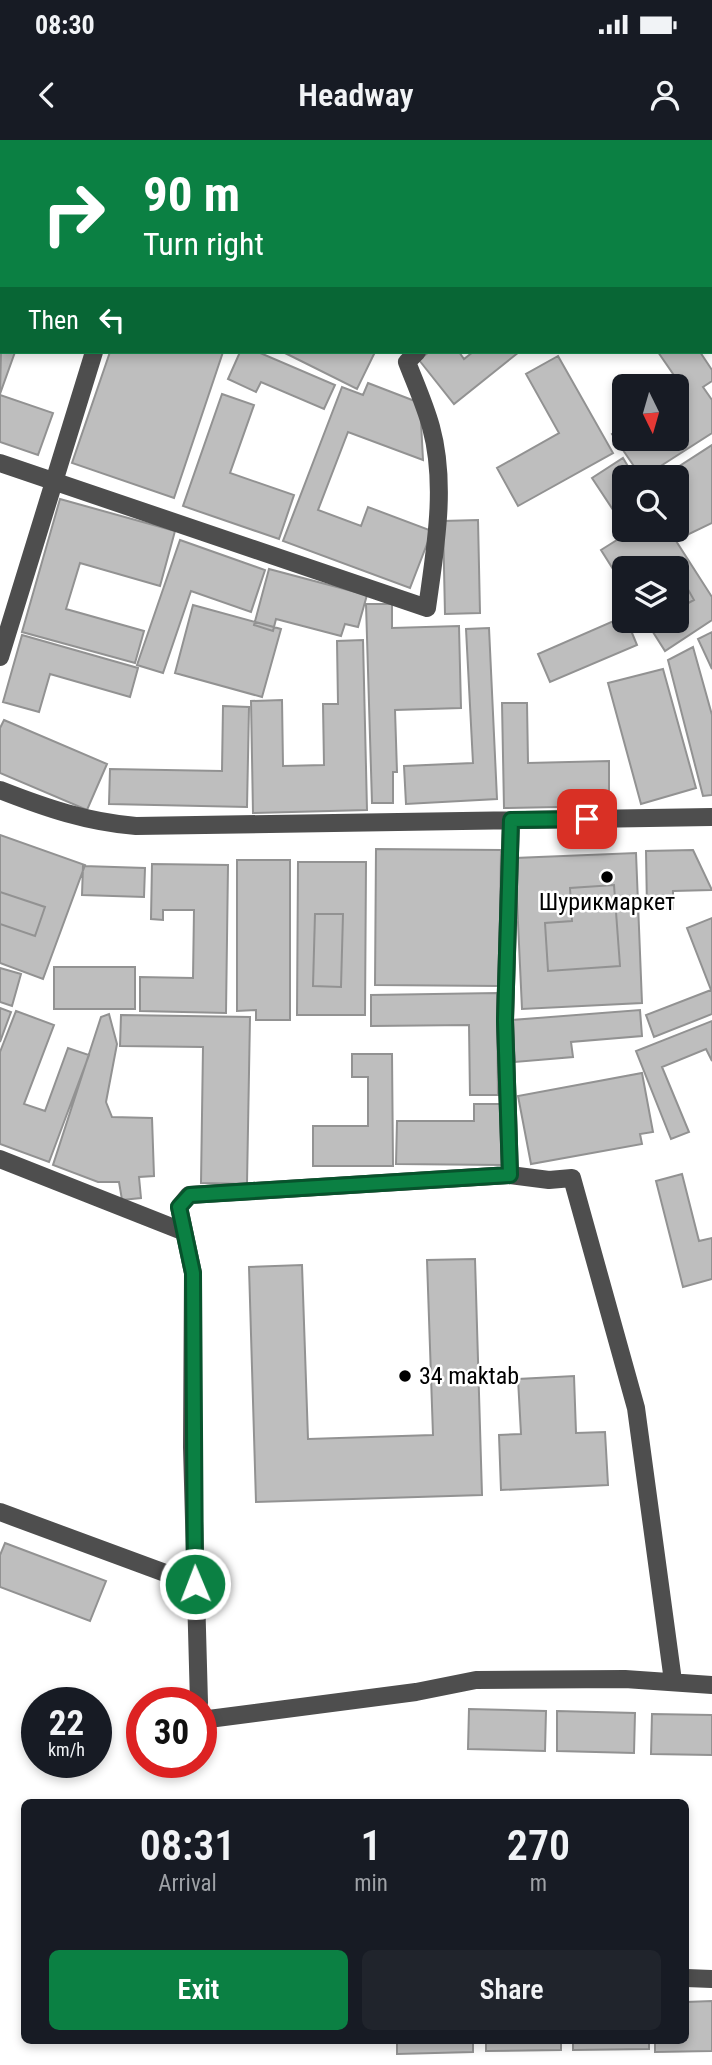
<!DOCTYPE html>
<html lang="en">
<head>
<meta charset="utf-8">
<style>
	:root { --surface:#171b24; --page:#20242c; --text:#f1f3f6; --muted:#9ea1a6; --accent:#0b8043 }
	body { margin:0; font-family:"Roboto Condensed",sans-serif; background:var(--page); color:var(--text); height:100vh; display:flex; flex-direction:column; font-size:26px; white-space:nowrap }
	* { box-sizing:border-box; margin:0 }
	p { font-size:23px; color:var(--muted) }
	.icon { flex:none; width:38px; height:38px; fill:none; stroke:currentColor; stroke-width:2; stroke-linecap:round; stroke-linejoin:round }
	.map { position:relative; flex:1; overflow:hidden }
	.panel { position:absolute; left:21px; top:1659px; width:668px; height:245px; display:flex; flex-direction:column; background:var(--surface); border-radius:10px; box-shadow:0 4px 10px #0003 }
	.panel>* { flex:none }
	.guide { position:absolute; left:0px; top:0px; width:712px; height:214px; box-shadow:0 4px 10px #0003; background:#0b8043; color:#fff; overflow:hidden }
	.needle { width:46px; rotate:175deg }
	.controls { position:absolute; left:612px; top:234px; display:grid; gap:14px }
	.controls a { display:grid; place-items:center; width:77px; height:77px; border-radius:10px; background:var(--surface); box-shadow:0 4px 10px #0003; font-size:35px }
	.speed { position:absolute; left:21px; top:1547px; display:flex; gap:14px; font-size:35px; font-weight:700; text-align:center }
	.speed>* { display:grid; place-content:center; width:91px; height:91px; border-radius:50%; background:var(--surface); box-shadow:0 4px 10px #0003; line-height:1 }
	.speed small { font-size:18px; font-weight:400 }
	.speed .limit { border:10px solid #d22; background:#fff; color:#111 }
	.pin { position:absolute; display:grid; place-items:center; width:60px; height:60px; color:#fff; margin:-30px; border-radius:14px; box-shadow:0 4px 10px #0006 }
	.me { position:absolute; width:77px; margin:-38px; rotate:359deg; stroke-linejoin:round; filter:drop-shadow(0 0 5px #0008) }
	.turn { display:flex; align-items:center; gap:24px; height:147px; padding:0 28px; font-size:32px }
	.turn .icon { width:91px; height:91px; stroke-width:2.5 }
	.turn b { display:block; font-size:49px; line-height:60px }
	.then { display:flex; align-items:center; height:66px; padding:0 28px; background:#0003; gap:14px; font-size:26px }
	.eta { display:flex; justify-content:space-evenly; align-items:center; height:119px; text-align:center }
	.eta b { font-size:42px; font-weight:600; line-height:49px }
	.primary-button { display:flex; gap:14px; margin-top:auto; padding:14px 28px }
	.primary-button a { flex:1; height:80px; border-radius:10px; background:var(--accent); color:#fff; font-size:28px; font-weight:600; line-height:80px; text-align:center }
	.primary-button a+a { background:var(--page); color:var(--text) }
	.status { display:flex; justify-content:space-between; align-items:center; height:49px; padding:0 35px; background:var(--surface); direction:ltr }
	.status svg { height:19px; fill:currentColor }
	header { display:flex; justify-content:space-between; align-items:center; height:91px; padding:0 28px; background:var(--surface); font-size:32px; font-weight:600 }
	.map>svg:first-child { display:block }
	.building { fill:#bebebe; stroke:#929292; stroke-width:2 }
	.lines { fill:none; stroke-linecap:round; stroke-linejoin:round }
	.minor { stroke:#4e4e4e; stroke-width:18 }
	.route-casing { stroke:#07532c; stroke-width:18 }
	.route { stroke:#0b8043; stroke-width:12 }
	.poi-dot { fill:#000; stroke:#fff; stroke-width:2.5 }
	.labels { text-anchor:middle; stroke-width:5; stroke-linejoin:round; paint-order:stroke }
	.poi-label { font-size:24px; fill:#000; stroke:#fff }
</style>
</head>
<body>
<div class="status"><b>08:30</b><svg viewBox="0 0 49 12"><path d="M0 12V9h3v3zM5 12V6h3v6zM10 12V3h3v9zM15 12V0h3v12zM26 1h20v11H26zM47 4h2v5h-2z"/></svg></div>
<header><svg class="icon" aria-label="back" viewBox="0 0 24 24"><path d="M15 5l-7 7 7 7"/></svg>Headway<svg class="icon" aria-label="person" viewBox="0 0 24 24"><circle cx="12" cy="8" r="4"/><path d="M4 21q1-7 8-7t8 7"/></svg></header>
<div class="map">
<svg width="712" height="1925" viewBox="0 0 712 1925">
	<rect width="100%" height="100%" fill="#fff"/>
	<!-- building -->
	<path class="building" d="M108,0h73l-73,2z
		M190,0h105l-106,2z
		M0,59l2,1v95l-2,6z
		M2,167v45h13l-15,42z
		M110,212h113l-49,146 -102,-35z
		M240,212h18l77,33 -11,24 -63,-27 -5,10 -28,-13z
		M283,212h92l-18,37z
		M429,212h30l5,7 9,-7h46l-65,52 -35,-44z
		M658,212h42l12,18v11l-9,6 9,13v33l-70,45 -30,-44 13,-9v14h52v-49l5,-3z
		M558,216l55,97 -95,53 -21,-38 62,-35 -33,-59z
		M368,243l52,20 3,57 -75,-28 -30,78 43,16 7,-19 64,24 -22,57 -127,-47 59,-154 21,8z
		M222,254l32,11 -24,68 64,22 -15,44 -96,-33z
		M0,255l53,18 -15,42 -38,-13z
		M712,305v78l-27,13 -8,-12v-46h-16z
		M623,318l12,20h-10v50l-33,-50z
		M60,359l115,32 -15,55 -80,-23 -14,46 78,22 -9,32 -113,-31z
		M478,380l2,93 -35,1 -2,-93z
		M626,390h43l43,67v23l-47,31 -19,-30h31v-52h-52v19l-24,-38 27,-17z
		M180,400l85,30 -14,42 -60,-21 -28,82 -26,-8z
		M269,429l98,26 -9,32 -13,-3 -4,12 -65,-17 -3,12 -19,-6z
		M677,430l17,30 -17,9z
		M366,464h26v24l67,-2 2,82 -66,2 2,62h-4v31h-21z
		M193,465l88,24 -19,68 -87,-24z
		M625,476l12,29 -87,37 -12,-28z
		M489,488l8,171 -91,5 -2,-38 69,-3 -7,-134z
		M712,492v37l-14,-30z
		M22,495l116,33 -8,29 -80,-23 -11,38 -36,-10z
		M363,500l4,170 -114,3 -2,-112 31,-1 1,66 41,-1 -1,-61h15l-1,-63z
		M693,507l19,68v80l-9,1 -35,-136z
		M663,529l33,119 -55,16 -33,-121z
		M502,563h25l1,60 81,-2v45l-105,2z
		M223,566l26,1 -2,100 -138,-3 1,-35 112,2z
		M4,580l103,44 -20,46 -87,-37v-45z
		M0,695l85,30 -42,114 -43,-16z
		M376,709l125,1 -2,136 -124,-1z
		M693,710l19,40 -39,1v18h-26l-1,-58z
		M636,713l6,150 -120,6 -7,-151z
		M237,720h53v160h-34v-10l-19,1z
		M298,722h68l-1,153h-68z
		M152,724l76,1 -2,148 -86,-2v-34l53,1 1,-68h-31v10l-12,-1z
		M83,726l62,2 -1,29 -62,-2z
		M614,745l6,81 -72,5 -3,-48 27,-2 -2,-33z
		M0,752l45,15 -10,29 -35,-12z
		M315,774h28l-2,73 -28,-1z
		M712,778v96l-58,23 -8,-22 65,-25 -24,-62z
		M54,827h81v42h-81z
		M0,828l21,6 -9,32 -12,-4z
		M497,853l1,102h-28l-1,-70 -98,1v-31z
		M0,868l11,4 -11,30z
		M640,870l2,26 -71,6 2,15 -58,5 -3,-42z
		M16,871l38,14 -30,79 21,7 23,-63 21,7 -40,107 -49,-18v-92z
		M109,874l8,30 -11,58 6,15 40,1 2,58 -15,1 2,21 -19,2 -3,-18h-21l-45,-17 48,-148z
		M121,875l129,2 -3,167 -46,-1 2,-136 -83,-1z
		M712,881v40l-6,-12 -44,18 27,65 -18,7 -35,-88z
		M352,914h40l1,112h-80v-40h55v-49h-16z
		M642,933l11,59 -13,2 2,10 -111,20 -13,-68z
		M474,964h29v61l-107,-1 1,-43h77z
		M682,1034l17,67 13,-3v41l-29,8 -27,-106z
		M475,1119l7,236 -226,7 -7,-235 53,-2 6,174 125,-4 -6,-175z
		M574,1236l2,57 29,-1 3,53 -107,5 -2,-55 22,-1 -3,-55z
		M5,1403l101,38 -16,40 -90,-34v-32z
		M469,1569l77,2 -1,40 -77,-2z
		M557,1571l78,2 -1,40 -77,-2z
		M652,1574l60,1v40l-61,-1z
		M712,1861v50l-57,1v-12h31v-38z
		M397,1900h76v12l-76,2z
		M486,1900h75v10l-75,1z
		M573,1900h76v9l-76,1z"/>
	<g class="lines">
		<!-- minor -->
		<path class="minor" d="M540,0l1,2
			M710,172l2,-1
			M710,187l2,2
			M0,323l427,145c8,-58 20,-123 4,-181 -6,-22 -16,-44 -24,-65l10,-10
			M0,517l94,-305
			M0,650c46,18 87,32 136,36l576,-9
			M511,680l-6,200 5,155 39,5 23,-2 64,230 37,273
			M0,1019l182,72
			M0,1372l195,72
			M199,1563l-7,-256 1,-174 -14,-66 10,-12 321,-20
			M201,1580l215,-28 60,-12 149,-1 87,6
			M686,1838l26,1"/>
	</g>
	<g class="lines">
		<defs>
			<path id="route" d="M195,1444l-2,-311 -14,-66 11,-12 320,-20 -5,-155 6,-200 76,-1"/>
		</defs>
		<!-- route casing -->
		<use href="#route" class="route-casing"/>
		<!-- route -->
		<use href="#route" class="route"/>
	</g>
	<!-- markers -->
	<g class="poi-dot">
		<circle cx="607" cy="737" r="7"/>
		<circle cx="405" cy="1236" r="7"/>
	</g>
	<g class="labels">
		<!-- poi labels -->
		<g class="poi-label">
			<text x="607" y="770">Шурикмаркет</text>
			<text x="419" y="1244" text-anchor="start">34 maktab</text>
		</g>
	</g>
</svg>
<div class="controls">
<a><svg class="needle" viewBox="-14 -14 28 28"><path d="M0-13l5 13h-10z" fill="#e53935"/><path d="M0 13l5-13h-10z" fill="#9ea1a6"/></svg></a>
<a><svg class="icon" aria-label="search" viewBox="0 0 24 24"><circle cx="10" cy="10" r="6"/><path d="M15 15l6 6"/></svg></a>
<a><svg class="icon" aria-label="layers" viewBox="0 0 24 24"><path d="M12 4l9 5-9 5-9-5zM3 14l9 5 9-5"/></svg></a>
</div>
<div class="speed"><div>22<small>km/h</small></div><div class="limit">30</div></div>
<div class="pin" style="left:587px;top:679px;background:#d93025"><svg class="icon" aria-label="arrive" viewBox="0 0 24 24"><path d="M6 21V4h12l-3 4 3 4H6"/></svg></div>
<svg class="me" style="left:195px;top:1444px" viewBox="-20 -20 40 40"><circle r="17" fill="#0b8043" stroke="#fff" stroke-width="3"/><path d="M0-11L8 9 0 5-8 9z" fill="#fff"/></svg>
<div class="guide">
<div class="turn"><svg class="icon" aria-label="right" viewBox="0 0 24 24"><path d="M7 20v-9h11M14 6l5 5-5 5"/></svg><div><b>90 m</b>Turn right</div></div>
<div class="then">Then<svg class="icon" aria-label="left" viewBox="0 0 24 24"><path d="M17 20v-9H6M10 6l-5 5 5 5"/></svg></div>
</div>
<section class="panel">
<div class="eta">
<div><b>08:31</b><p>Arrival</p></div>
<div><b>1</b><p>min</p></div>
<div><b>270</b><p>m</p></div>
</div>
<div class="primary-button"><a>Exit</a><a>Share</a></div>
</section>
</div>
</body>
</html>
